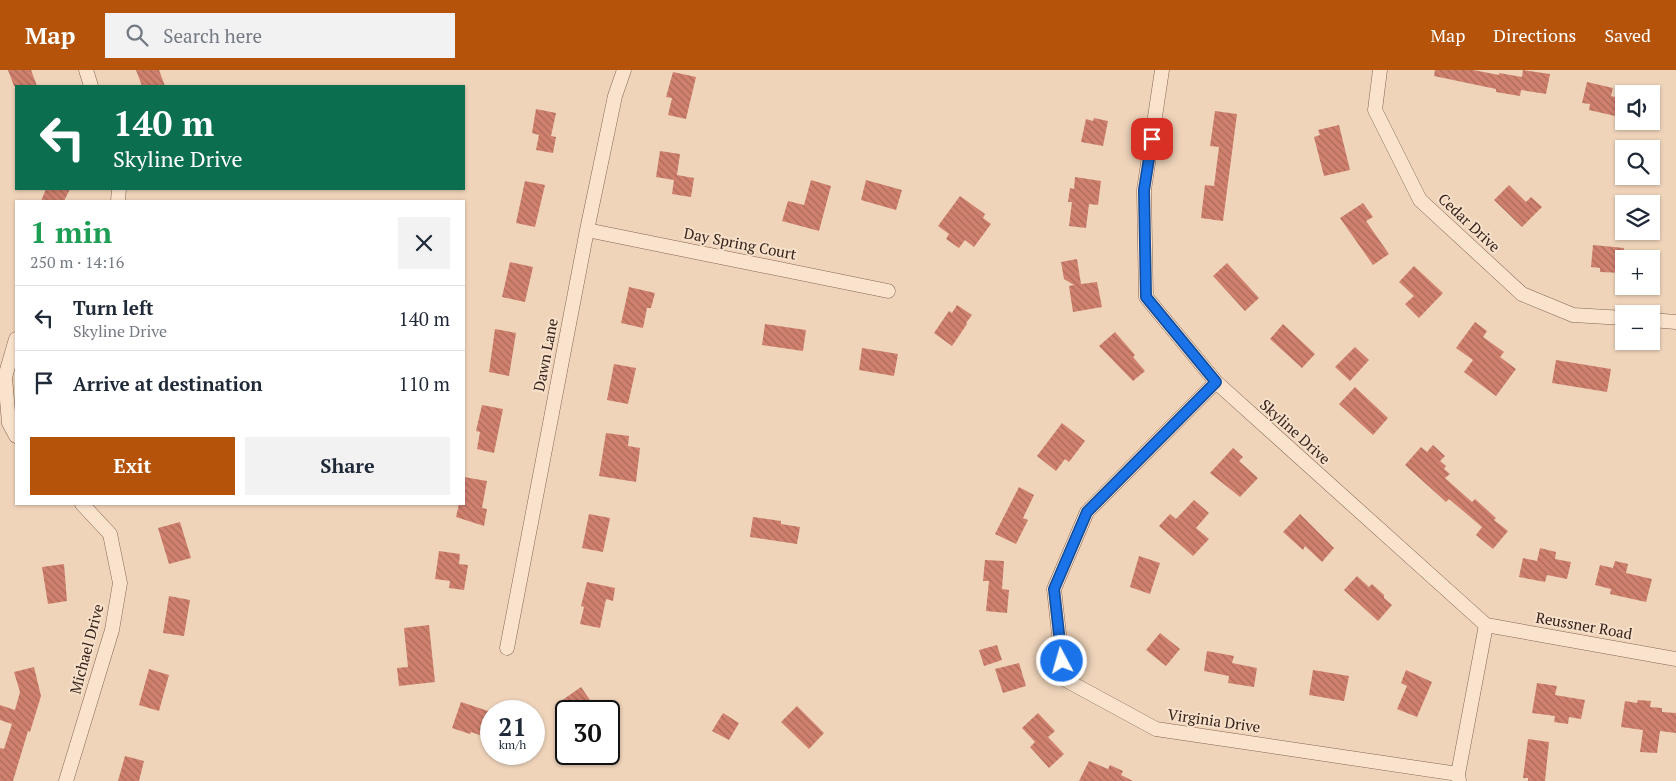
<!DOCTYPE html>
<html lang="en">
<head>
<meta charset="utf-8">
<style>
	:root { --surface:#fff; --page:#f2f2f3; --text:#1f2937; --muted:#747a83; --line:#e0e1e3; --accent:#b45309 }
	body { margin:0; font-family:"PT Serif",serif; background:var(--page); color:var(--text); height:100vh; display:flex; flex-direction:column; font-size:19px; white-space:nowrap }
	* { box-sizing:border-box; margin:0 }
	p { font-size:16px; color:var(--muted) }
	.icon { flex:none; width:28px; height:28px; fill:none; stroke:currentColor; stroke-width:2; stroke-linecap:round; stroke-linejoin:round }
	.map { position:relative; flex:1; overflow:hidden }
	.details { position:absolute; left:15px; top:130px; width:450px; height:305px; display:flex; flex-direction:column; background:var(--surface); border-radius:0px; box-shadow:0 1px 4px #0004 }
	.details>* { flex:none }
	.banner { position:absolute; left:15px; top:15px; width:450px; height:105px; border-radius:0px; box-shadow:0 1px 4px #0004; background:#0b6e4f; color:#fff; overflow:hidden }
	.fabs { position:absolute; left:1615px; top:15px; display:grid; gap:10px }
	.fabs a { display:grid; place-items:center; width:45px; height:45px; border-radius:0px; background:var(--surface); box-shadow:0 1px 4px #0004; font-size:25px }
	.speed { position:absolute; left:480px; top:630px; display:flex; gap:10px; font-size:25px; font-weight:700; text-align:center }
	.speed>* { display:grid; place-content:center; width:65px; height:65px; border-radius:50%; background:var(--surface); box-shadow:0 1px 4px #0004; line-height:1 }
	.speed small { font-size:12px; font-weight:400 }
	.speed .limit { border:2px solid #111; border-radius:8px; background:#fff; color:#111 }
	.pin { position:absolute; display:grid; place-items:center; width:42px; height:42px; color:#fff; margin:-21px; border-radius:10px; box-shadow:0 2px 8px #0006 }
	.me { position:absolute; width:55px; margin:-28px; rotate:354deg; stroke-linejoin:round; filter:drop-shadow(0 0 4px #0008) }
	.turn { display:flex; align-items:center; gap:18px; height:105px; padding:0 15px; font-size:22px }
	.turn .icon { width:65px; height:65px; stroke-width:2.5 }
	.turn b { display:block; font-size:35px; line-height:42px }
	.round { display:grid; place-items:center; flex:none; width:52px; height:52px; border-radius:0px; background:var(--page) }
	.headline { display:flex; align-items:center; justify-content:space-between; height:85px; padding:0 15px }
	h1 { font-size:30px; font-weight:800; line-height:38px; color:#1e9e55 }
	.primary-button { display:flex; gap:10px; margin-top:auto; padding:10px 15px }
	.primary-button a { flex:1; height:58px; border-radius:0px; background:var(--accent); color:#fff; font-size:20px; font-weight:800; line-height:58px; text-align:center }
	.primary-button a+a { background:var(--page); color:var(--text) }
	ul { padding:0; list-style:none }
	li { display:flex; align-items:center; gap:15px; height:65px; padding:0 15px; border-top:1px solid var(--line) }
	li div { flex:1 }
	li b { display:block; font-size:19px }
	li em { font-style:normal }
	header { display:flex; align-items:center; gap:30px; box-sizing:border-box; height:70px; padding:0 25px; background:var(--accent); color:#fff }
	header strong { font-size:24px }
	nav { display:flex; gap:28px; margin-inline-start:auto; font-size:18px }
	.search { width:350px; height:45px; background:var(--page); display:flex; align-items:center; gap:12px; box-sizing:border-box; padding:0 18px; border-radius:0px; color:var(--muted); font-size:19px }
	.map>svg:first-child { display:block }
	.building { fill:url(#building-back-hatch) }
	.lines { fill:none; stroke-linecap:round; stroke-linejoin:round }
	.minor-casing { stroke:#866454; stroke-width:15 }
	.minor { stroke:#fae3cd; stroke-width:14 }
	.route-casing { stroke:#114b97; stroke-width:12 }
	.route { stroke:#1a73e8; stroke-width:9 }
	.labels { text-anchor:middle; stroke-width:4; stroke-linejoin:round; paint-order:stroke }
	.street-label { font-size:15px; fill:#34211a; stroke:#f7e0ca }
</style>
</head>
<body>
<header>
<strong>Map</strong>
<div class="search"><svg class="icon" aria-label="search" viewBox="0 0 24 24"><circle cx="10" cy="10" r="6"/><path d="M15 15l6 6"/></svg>Search here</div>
<nav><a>Map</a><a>Directions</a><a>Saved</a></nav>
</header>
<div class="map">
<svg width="1676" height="711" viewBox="0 0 1676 711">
	<defs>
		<pattern id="building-back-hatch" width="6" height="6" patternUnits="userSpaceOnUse" patternTransform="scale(1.25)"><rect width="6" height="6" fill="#d0816e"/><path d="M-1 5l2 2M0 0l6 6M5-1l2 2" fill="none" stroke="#aa695a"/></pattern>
	</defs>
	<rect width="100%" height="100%" fill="#efd4ba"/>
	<!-- building -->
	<path class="building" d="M8,0h23l6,16h-23z
		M136,0h23l6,16h-23z
		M1435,0h38l26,5v-2l23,4 1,-7 27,4 -4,20 -25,-4 -1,6 -24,-4v-3l-62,-13z
		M673,2l23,5 -10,42 -18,-4 4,-17 -6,-1z
		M1587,12l26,6 -2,8 13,3v19l-35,-8 1,-6 -8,-1z
		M536,39l20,4 -5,23 5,1 -3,16 -17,-3 3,-15 -7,-2z
		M1215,41l22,3 -14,107 -22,-3 4,-33 9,1 5,-39 -9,-1z
		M1094,48l14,3 -5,25 -22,-4 5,-23 7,2z
		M1339,55l11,45 -26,6 -10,-39 6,-2 -2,-5z
		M660,81l20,3 -3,21 17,3 -3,19 -19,-3 2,-14 -18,-3z
		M1075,107l26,4 -3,24 -9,-1 -3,24 -17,-2 3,-24h-4l2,-14 4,1z
		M811,110l20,6 -12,45 -37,-10 6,-20 16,4z
		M866,110l36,10 -6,20 -35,-10z
		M525,111l20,4 -10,42 -19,-4z
		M1509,115l17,17 5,-5 11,10 -20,20 -28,-27z
		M46,119h24l-6,12h-23z
		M960,126l25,18 -2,4 8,6 -17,23 -9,-7 -6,8 -13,-9 3,-5 -11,-8z
		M1363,133l10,14 -7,4 23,33 -16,11 -33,-47z
		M1593,175l31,3v25l-24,-1v-4l-9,-1z
		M1077,189l4,25 16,-2 5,25 -29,5 -4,-26 5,-1 -10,-6 -3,-17z
		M510,192l23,5 -8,35 -23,-5z
		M1227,193l32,35 -14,13 -32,-35z
		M1414,196l29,27 -24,25 -14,-14 9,-8 -15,-14z
		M629,217l26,6 -4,15h-4l-4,20 -22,-5z
		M957,235l15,10 -6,8 1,1 -15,22 -18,-13 15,-22 3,2z
		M1475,252l12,9 -4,6 21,15 -4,5 16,12 -20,27 -32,-24 9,-12 -17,-12z
		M765,254l41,6 -3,21 -41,-6z
		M1283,254l32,30 -13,14 -32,-29z
		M495,259l21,4 -7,43 -20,-4z
		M1115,262l20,23 -2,2 12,14 -12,10 -34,-35z
		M1355,277l14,13 -19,21 -15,-14z
		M862,278l36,6 -4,22 -35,-6z
		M1556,290l55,9 -4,23 -55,-9z
		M614,294l22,4 -8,36 -21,-4z
		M1355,317l33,31 -15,17 -34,-31z
		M482,335l21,4 -9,44 -17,-4 3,-17 -4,-1z
		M1062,353l23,18 -16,21 -4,-3 -9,12 -19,-15z
		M606,363l23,3 -1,10 12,2 -4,34 -37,-6z
		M1433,375l12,11 -5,5 6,5 -2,3 6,5 -5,4 27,24 3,-3 21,19 -2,2 14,11 -15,18 -17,-14 6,-8 -33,-28 -3,3 -41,-37 16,-18 6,5z
		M1233,378l10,9 -4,4 19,17 -18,19 -30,-24z
		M464,407l23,4 -5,27 5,1 -3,17 -28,-9 3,-13h5z
		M1019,417l15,8 -11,23 5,2 -12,24 -21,-10z
		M1194,430l15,13 -13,15 13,11 -16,17 -34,-30 11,-12 6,5z
		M589,444l21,4 -7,34 -21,-4z
		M1300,444l34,34 -12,14 -17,-16 -2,4 -20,-18z
		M753,447l28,4v3l19,3 -3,17 -47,-7z
		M180,452l11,36 -22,6 -11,-36z
		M1540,478l16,4 -1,7 16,3 -4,17 -20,-4 -2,7 -26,-5 4,-19 14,3z
		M439,481l21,3 -1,10 9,1 -4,25 -15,-2 1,-7 -15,-2z
		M1139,486l21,7 -10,31 -20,-7z
		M985,490l19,1 -2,28 7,1 -2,23 -21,-2 3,-30h-6z
		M1615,491l13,3 -2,9 26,6 -6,23 -36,-8 1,-5 -16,-4 5,-20 13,3z
		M64,494l3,37 -19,3 -6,-37z
		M1357,506l12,11 3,-3 12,11v3l8,7 -14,16 -34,-31z
		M587,512l28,6 -2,13 -7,-2 -6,29 -20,-4 4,-17 -3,-1z
		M169,526l21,4 -6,36 -21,-3z
		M429,555l6,57 -36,4 -2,-18 11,-1 -4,-39z
		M1160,563l20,16 -14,17 -20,-16z
		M997,575l5,15 -18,6 -5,-16z
		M1207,581l27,5 -2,7 25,5 -3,19 -26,-4 1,-7 -25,-5z
		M1019,593l7,23 -23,7 -8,-24z
		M34,597l7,29 -11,36 -2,-1 -15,50h-13v-33l4,1 8,-25 -12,-4v-15l15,5 5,-18 -6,-20z
		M149,599l20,6 -10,36 -20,-6z
		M1313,600l36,6 -5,25 -35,-6z
		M1406,600l26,12 -15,35 -20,-8 10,-23 -6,-3z
		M1537,613l20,3 -2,9 30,5 -4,19 -12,-2 -1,7 -14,-2 1,-6 -23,-3z
		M581,617l11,16 -12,8h-12l-7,-10z
		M1638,630l13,1 -1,6 12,1v4l14,1v20l-16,-2 -3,22 -17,-1 3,-22 -22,-3 4,-26 12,2z
		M461,632l30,10v27l-20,-7 -1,2 -18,-6z
		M797,636l27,27 -15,16 -28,-27z
		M723,643l16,10 -10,17 -17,-9z
		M1038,643l17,18 -7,6 16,17 -15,14 -19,-21 5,-5 -13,-14z
		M1528,669l21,3 -4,39h-17v-3h-5z
		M125,686l19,5 -5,20h-21z
		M1089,691l19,8 2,-4 13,6 -2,4 12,6h-54z"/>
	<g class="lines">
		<defs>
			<path id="minor" d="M86,0l5,16
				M1162,0l-18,120 2,107 70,85 270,243
				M1380,0l-5,40 45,90 102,94 51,21 51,3
				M118,131l1,-12
				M587,160l301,61
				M1651,250l25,2
				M16,269l-11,38 4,46 7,13
				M1216,312l-129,130 -33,77 10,90 92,50 302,45
				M1486,555l190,34
				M507,578l80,-418 28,-134 9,-26
				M66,711l46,-151 8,-47 -10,-49 -28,-30
				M1459,711l-1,-7 28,-149"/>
		</defs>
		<!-- minor casing -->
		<use href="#minor" class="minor-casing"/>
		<!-- minor -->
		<use href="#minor" class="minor"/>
	</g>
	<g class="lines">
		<defs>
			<path id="route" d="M1062,591l-8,-72 33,-77 129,-130 -70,-85 -2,-107 8,-51"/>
		</defs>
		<!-- route casing -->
		<use href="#route" class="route-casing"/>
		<!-- route -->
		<use href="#route" class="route"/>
	</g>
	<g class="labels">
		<!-- street labels -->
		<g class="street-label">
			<text transform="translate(1469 153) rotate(43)" y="5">Cedar Drive</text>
			<text transform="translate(740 174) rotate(11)" y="5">Day Spring Court</text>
			<text transform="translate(546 285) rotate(-79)" y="5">Dawn Lane</text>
			<text transform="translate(1295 362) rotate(42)" y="5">Skyline Drive</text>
			<text transform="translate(1584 556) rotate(10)" y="5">Reussner Road</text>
			<text transform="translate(87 579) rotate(-75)" y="5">Michael Drive</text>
			<text transform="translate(1214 651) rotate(8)" y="5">Virginia Drive</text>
		</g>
	</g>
</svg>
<div class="fabs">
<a><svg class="icon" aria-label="sound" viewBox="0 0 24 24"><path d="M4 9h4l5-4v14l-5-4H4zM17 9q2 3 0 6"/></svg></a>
<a><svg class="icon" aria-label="search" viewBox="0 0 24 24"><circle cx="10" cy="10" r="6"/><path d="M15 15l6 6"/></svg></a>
<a><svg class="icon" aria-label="layers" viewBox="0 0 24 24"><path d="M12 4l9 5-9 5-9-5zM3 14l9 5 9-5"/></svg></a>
<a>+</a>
<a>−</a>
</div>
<div class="speed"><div>21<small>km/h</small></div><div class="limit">30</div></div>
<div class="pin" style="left:1152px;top:69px;background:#d93025"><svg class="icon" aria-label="arrive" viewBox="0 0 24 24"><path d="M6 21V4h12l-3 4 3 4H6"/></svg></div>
<svg class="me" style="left:1062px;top:591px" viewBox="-20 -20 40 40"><circle r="17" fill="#1a73e8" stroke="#fff" stroke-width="3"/><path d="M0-11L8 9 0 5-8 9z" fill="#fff"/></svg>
<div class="banner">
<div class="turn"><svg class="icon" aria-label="left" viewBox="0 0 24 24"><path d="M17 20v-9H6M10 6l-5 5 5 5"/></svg><div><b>140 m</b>Skyline Drive</div></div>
</div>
<section class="details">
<div class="headline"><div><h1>1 min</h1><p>250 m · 14:16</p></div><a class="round"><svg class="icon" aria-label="close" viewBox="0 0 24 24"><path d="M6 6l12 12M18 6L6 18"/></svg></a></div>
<ul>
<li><svg class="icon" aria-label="left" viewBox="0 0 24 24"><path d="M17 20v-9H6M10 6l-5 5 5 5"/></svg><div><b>Turn left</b><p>Skyline Drive</p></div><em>140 m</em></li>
<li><svg class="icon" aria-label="arrive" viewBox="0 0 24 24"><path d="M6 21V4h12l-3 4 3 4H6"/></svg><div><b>Arrive at destination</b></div><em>110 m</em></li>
</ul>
<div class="primary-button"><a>Exit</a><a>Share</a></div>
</section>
</div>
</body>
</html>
